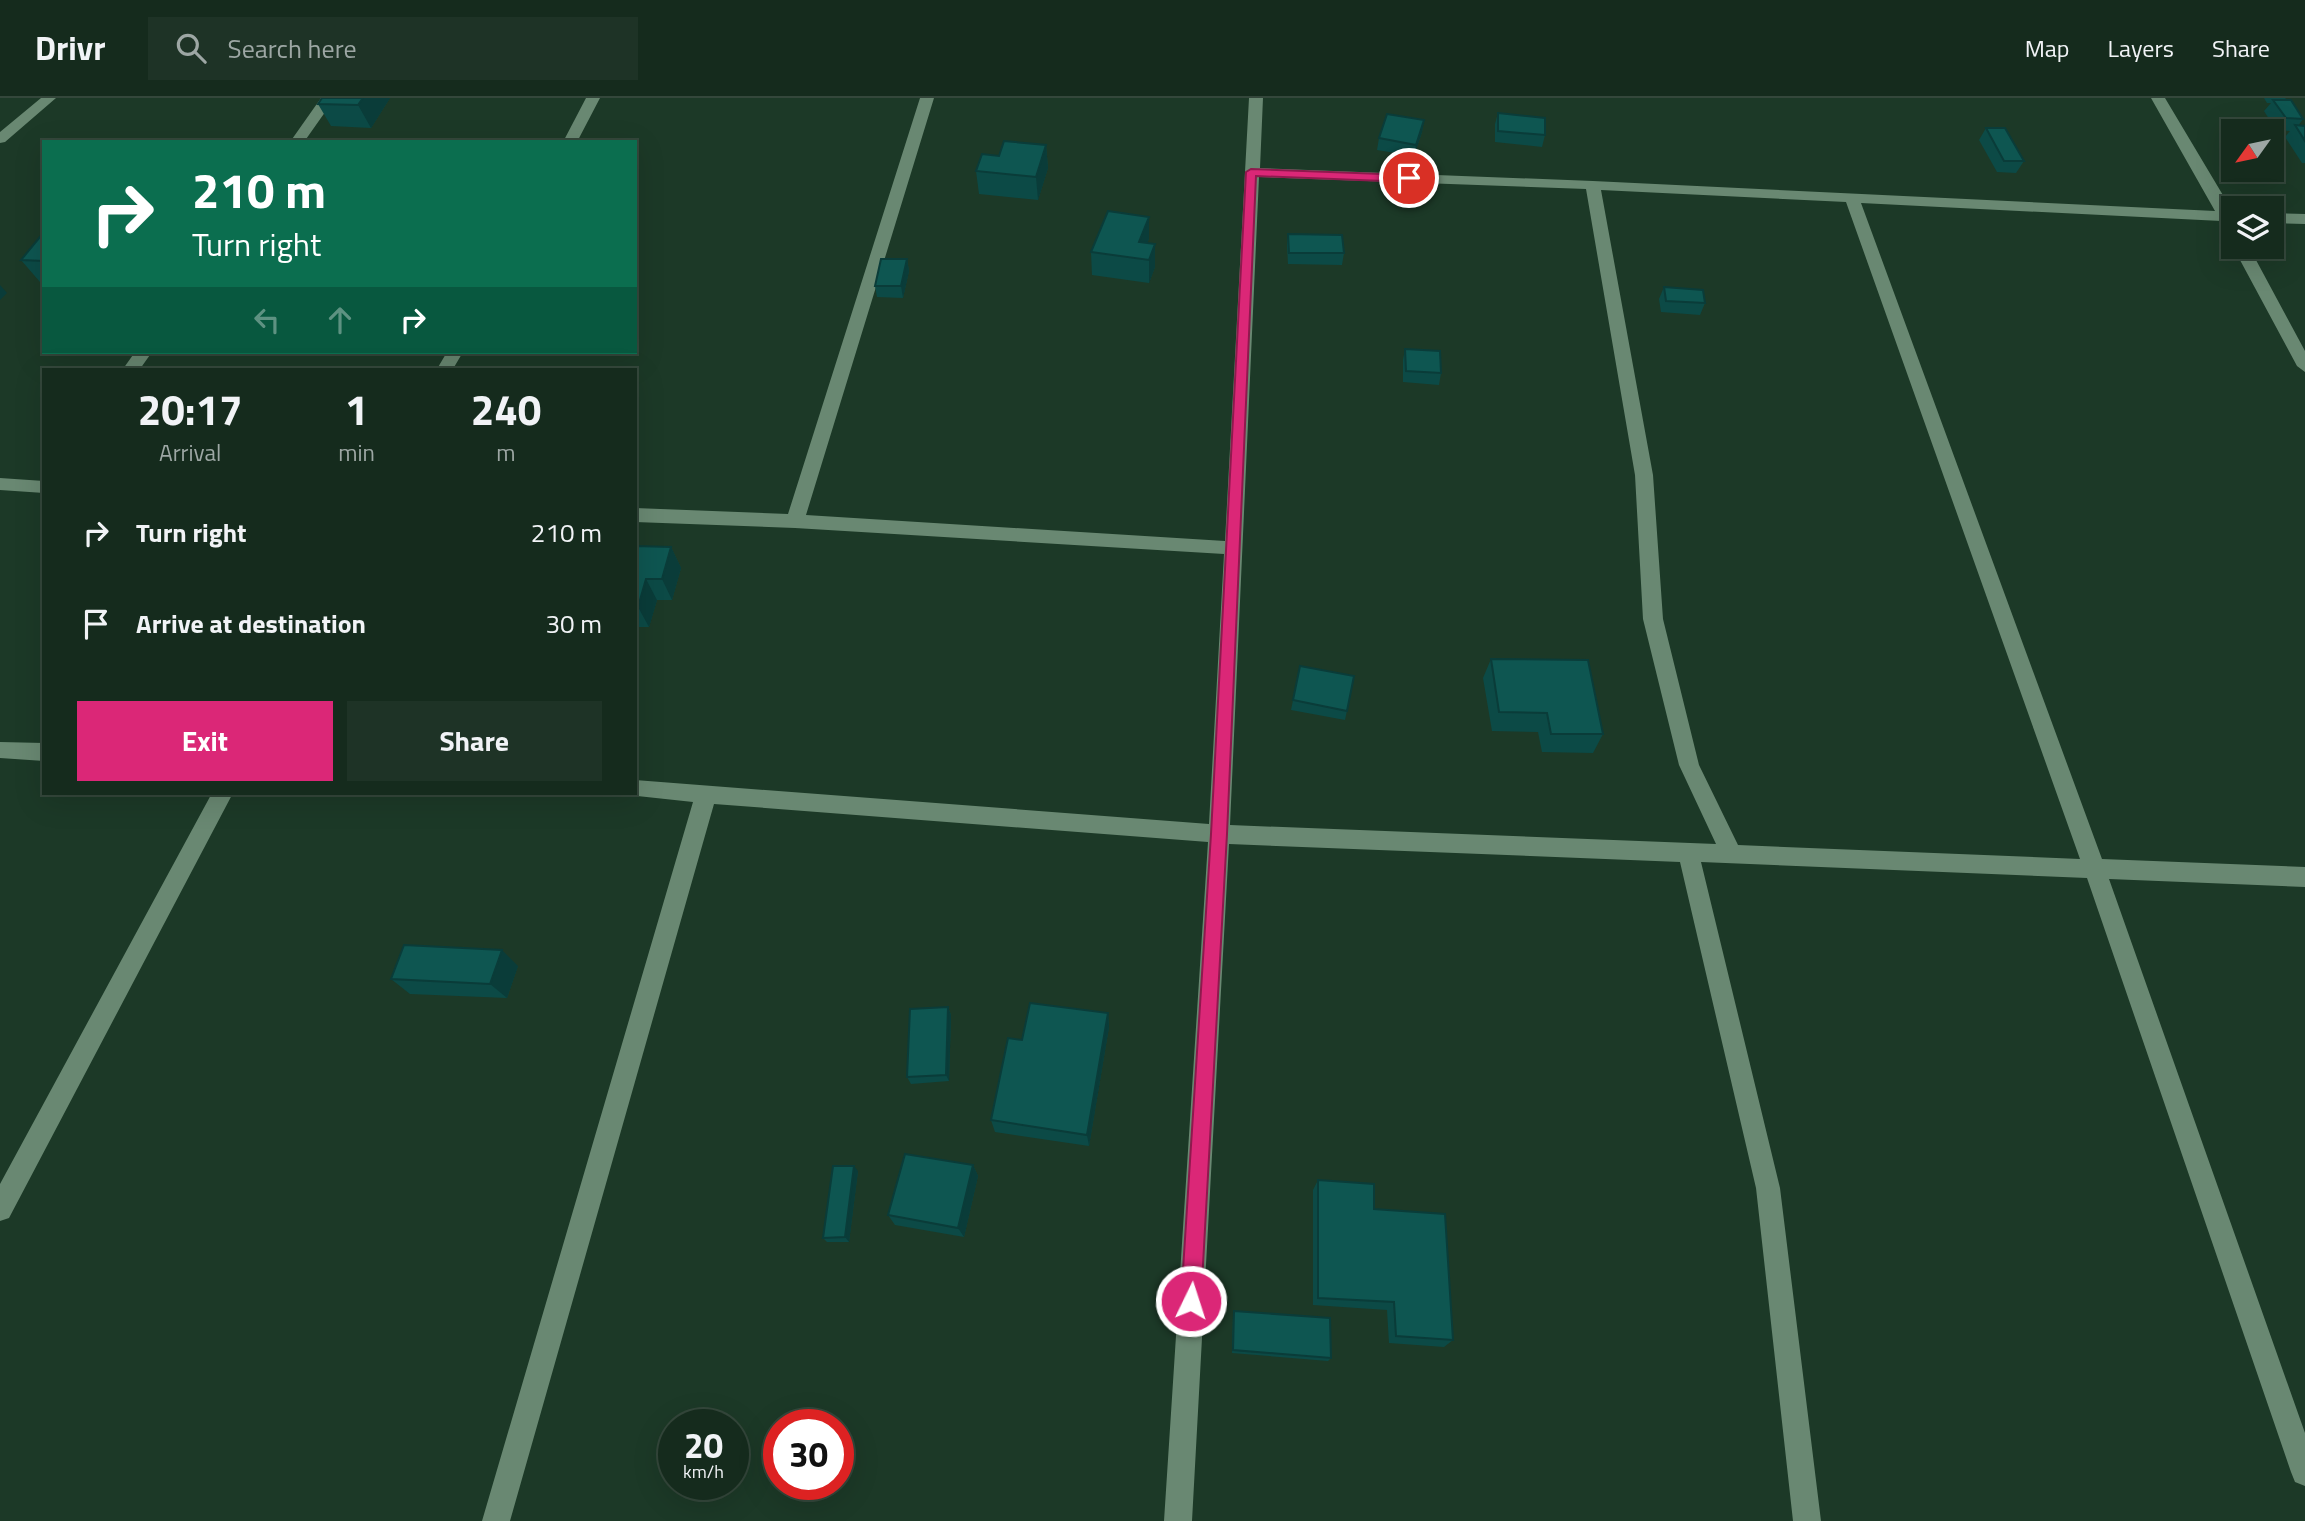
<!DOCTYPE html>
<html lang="en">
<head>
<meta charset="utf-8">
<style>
	:root { --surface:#152b1d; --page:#1e3326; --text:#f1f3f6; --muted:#9da7a4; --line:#34473b; --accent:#db2777 }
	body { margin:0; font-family:"Titillium Web",sans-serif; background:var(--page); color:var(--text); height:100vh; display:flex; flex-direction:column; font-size:26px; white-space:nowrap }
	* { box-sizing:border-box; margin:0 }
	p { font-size:23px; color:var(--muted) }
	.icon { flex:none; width:38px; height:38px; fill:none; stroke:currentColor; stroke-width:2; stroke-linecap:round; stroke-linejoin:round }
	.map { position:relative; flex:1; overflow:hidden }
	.details { position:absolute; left:42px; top:270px; width:595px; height:427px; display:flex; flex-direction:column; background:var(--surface); border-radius:0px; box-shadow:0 7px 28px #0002,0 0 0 2px var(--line) }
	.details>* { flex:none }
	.top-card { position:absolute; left:42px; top:42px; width:595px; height:214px; border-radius:0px; box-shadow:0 7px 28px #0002,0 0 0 2px var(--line); background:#0b6e4f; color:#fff; overflow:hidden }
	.needle { width:46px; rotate:237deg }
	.controls { position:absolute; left:2221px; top:21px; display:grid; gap:14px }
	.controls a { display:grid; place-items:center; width:63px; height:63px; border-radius:0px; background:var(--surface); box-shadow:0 7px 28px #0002,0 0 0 2px var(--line); font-size:35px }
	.speed { position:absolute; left:658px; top:1311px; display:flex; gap:14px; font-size:35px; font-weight:700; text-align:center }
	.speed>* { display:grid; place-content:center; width:91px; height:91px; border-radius:50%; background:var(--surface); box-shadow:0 7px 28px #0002,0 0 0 2px var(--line); line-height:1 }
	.speed small { font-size:18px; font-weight:400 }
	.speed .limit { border:10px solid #d22; background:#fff; color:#111 }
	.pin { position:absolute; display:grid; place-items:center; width:60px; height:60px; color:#fff; margin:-30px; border:4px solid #fff; border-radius:50%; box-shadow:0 2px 7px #0007 }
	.me { position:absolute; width:77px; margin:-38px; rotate:4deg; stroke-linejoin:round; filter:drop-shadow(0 0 5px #0008) }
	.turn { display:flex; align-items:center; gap:24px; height:147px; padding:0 35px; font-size:32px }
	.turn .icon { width:91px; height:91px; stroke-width:2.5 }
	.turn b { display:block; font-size:49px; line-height:60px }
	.lanes { display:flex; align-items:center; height:66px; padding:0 35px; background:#0003; justify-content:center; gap:35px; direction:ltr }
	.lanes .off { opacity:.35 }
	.eta { display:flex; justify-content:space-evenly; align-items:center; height:119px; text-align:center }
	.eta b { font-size:42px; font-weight:700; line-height:49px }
	.button { display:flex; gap:14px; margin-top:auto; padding:14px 35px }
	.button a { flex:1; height:80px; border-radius:0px; background:var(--accent); color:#fff; font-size:28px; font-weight:700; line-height:80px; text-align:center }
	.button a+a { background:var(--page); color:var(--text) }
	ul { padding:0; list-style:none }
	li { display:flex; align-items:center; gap:21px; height:91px; padding:0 35px }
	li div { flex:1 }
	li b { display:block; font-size:26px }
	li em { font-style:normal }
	header { display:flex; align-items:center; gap:42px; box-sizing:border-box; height:98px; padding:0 35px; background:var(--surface); border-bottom:2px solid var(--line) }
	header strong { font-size:33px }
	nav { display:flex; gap:38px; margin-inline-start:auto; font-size:24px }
	.search { width:490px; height:63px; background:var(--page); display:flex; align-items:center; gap:18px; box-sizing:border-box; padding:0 24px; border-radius:0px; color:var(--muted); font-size:26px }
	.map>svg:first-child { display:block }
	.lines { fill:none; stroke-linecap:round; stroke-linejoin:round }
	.minor { fill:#698872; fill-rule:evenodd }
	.wall { fill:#0c4a46 }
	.shaded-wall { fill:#0a3c39 }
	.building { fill:#0e5651; stroke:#0a3c39; stroke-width:2 }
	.route { fill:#db2777; stroke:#8e194d; stroke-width:2 }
</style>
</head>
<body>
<header>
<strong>Drivr</strong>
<div class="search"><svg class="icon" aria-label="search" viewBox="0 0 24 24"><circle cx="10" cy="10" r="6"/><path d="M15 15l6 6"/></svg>Search here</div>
<nav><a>Map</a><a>Layers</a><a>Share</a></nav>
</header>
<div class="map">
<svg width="2305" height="1423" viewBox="0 0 2305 1423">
	<rect width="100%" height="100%" fill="#1c3927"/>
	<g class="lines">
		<!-- minor -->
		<path class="minor" d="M41,0h15l-51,44 -5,1v-11z
			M321,0h14l-31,44h-14z
			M586,0h14l-23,44h-14z
			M920,0h14l-128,417 419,26 24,-443h14l-3,70 333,13 622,30 -64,-113h14l68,114v16l-8,-1 -4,-6 -360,-18 241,656 203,8v20l-196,-8 196,554v53l-10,-4 -4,-10 -204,-594 -386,-16 79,326 41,333h-28l-37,-333 -76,-326 -451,-18 -37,677h-28l44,-679 -494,-38 -204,717h-28l211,-719 -65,-7 -2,-2h9v-13l574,44 15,-270 -429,-26 -160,-6v-14l153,6zM1259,79l327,12 49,286 8,144 36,146 37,79 -486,-19zM1601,92l245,12 234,657 -342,-14 -39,-80 -36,-146 -10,-144z
			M2272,115l33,1v10l-33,-1z
			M2233,149h16l56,104v21l-8,-6z
			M135,254h17l-12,17h-17z
			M447,254h16l-10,17h-16z
			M0,380l44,3v12l-44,-3z
			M0,644l44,1v18l-44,-3z
			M212,695h21l-224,425 -9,3v-37z"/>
	</g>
	<!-- wall -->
	<path class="wall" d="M390,0l-19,30 -40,-2 -13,-22z
		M2264,0h22l-2,2 19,19 -5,7h7v37h-3l-17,-26 5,-6 -14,-1 -12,-19 7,-8h-4z
		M1498,15l47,22 -3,12 -47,-5v-18z
		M1424,22l-2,12 -8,24 -37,-6 2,-12z
		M1986,30l38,33 -8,12 -19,-1 -18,-32z
		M1046,47l2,23 -10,32 -59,-6 -3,-23 23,-15z
		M1149,119v22l-2,4 8,1v23l-6,16 -57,-8 -1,-23z
		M44,134v50h-4l-19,-22z
		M1288,136l56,19 -2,12 -54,-1 -1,-18z
		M907,161l2,12 -6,27 -26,-1 -2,-11z
		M1664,189l41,16 -5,12 -39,-3 -2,-13z
		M1405,251l36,24 -2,12 -36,-3v-22z
		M635,448l36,1 10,21 -9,32h-15l-8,27h-14z
		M1491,561l112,75 -10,19 -51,-1 -4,-20 -46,-1 -9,-53z
		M1300,568l54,10 -9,44 -54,-10z
		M518,868l-11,32 -97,-4 -19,-15z
		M948,909l3,8 -2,66 -38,3 -4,-7z
		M1108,915l1,14 -20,119 -94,-14 -4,-12 31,-80z
		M973,1067l5,11 -14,61 -69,-12 -7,-10z
		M858,1073l-9,71h-22l-4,-4z
		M1318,1082l56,29 79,131 -9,7 -55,-4 -2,-33 -74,-5v-115z
		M1234,1213l97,47 -3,3 -96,-8 1,-39z"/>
	<!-- shaded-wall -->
	<path class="shaded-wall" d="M363,0h27l-19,30 -13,-23z
		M1424,22l-2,12 -8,24 2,-11z
		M1046,47l2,23 -10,32 -2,-23z
		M1149,119v22l-8,20 -2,-17z
		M1155,146v23l-6,16v-23z
		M907,161l2,12 -6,27 -2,-12z
		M0,187l7,8 -7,7z
		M671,449l10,21 -9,32 -10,-21z
		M646,481l11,21 -8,27 -11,-20z
		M502,852l16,16 -11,32 -17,-14z
		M948,909l3,8 -2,66 -3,-6z
		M1108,915l1,14 -20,119 -2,-11z
		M973,1067l5,11 -14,61 -6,-9z
		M854,1068l4,5 -9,71 -4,-5z"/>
	<!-- building -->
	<path class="building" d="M322,0h41l-5,7 -40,-1z
		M2273,2h18l12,19 -17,-1z
		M1498,15l47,5v17l-47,-4z
		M1387,16l37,6 -8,25 -37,-7z
		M2295,27l10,1v15z
		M1986,30h19l19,33h-20z
		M1004,43l42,4 -10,32 -60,-6 6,-17 17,2z
		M1108,113l41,6 -10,25 16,2 -6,16 -58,-8z
		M44,134v29l-23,-1z
		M1288,136l54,1 2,18h-55z
		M881,161h26l-6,27h-26z
		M1664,189l39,3 2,13 -39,-2z
		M1405,251l35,2 1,22 -35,-2z
		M635,448l36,1 -9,32h-16l-8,28h-3z
		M1491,561l97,1 15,74h-52l-4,-21 -48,-1z
		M1300,568l54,10 -7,35 -54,-11z
		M404,847l98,5 -12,34 -99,-5z
		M1030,905l78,10 -21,122 -96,-15 17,-82 14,2z
		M948,909l-2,68 -39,2 3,-68z
		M905,1056l68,11 -15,63 -70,-13z
		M833,1068h21l-9,71 -22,1z
		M1318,1082l56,4v25l71,5 8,126 -57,-4 -2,-34 -76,-4z
		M1234,1213l96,7 1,40 -98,-8z"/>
	<!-- route -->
	<path class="route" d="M1251,71l158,6 6,3 -6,4 -153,-6 -29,658 -26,467 -3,7 -7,3 -7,-3 -3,-7 30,-467 35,-662z"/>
</svg>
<div class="controls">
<a><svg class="needle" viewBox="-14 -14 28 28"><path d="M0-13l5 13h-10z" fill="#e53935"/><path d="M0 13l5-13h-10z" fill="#9da7a4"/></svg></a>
<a><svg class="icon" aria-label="layers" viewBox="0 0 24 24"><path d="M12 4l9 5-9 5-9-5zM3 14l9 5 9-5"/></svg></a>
</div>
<div class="speed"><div>20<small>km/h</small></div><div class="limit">30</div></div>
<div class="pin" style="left:1409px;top:80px;background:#d93025"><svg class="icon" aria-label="arrive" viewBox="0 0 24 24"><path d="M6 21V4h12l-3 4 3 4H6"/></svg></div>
<svg class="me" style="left:1191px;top:1203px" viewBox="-20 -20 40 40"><circle r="17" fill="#db2777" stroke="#fff" stroke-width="3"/><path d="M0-11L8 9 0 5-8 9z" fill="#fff"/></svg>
<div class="top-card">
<div class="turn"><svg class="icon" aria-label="right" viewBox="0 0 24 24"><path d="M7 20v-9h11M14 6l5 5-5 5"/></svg><div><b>210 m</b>Turn right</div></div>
<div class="lanes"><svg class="icon off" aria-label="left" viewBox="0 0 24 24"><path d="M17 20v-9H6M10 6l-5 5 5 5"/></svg><svg class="icon off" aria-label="ahead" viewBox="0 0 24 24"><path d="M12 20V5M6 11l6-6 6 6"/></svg><svg class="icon" aria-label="right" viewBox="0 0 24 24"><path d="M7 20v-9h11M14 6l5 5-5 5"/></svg></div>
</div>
<section class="details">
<div class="eta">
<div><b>20:17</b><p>Arrival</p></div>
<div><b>1</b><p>min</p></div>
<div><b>240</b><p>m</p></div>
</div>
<ul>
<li><svg class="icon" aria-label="right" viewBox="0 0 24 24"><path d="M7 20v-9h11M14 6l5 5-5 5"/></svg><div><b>Turn right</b></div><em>210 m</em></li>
<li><svg class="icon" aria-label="arrive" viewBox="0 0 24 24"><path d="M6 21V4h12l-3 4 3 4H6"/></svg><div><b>Arrive at destination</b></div><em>30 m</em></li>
</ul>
<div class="button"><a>Exit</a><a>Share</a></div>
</section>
</div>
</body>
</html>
